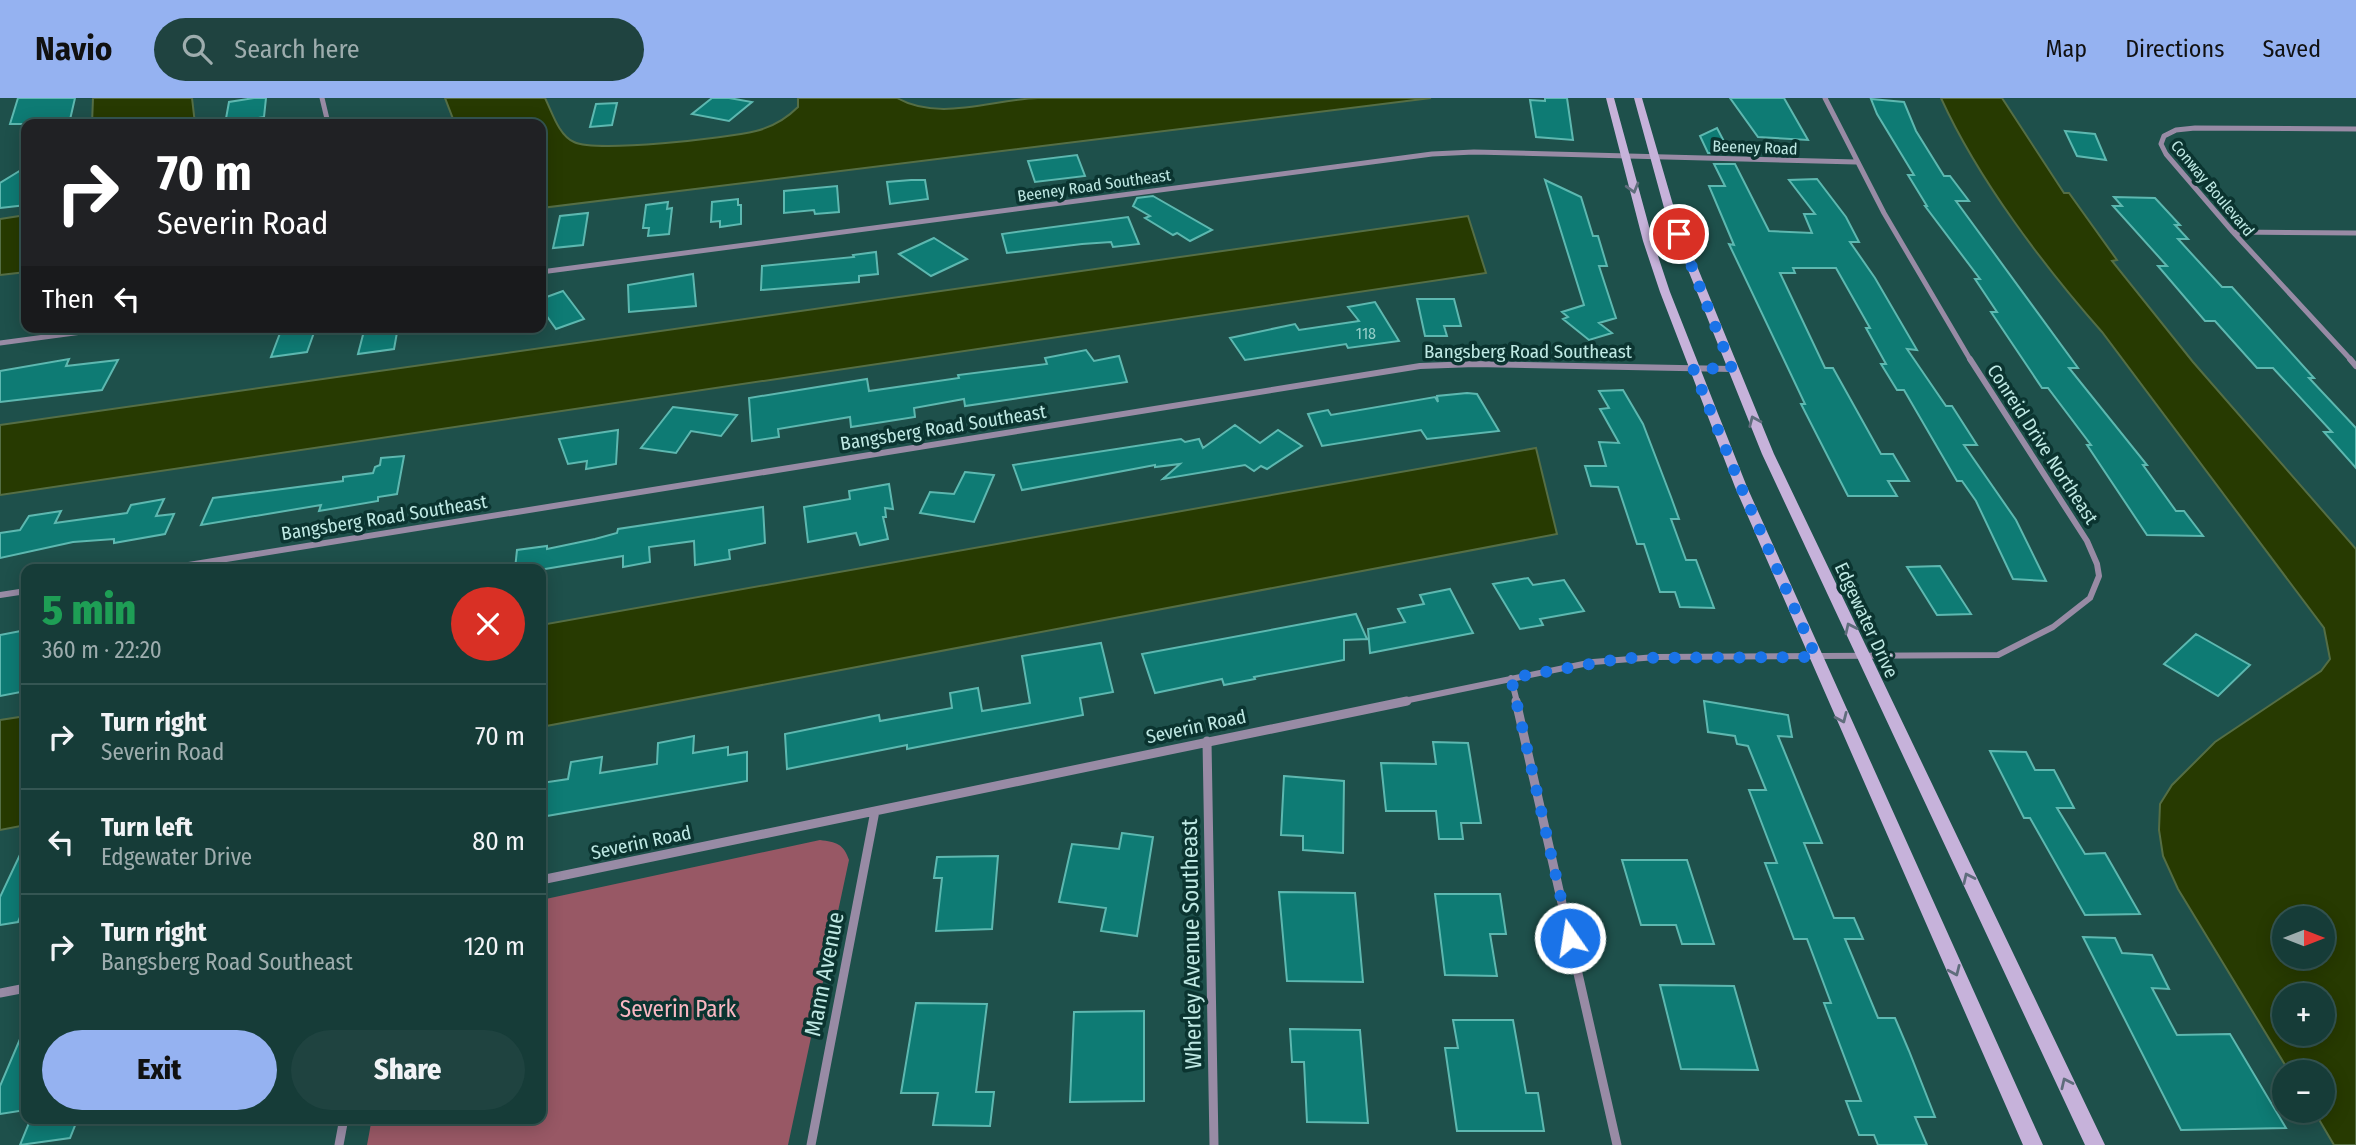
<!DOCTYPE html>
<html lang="en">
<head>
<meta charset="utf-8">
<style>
	:root { --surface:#163c38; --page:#1f4340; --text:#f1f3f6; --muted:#9eadae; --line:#355653; --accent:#95b2f1 }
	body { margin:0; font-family:"Fira Sans Condensed",sans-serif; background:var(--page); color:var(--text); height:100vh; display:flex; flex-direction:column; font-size:26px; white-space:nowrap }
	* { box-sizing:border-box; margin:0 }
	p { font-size:23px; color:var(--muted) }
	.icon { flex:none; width:38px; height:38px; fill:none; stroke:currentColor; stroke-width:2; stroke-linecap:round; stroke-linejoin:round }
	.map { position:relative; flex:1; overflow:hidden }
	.side { position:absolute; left:21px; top:466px; width:525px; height:560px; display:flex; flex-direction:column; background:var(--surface); border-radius:14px; box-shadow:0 4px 18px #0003,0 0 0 2px var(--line) }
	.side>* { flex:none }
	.guide { position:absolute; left:21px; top:21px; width:525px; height:214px; border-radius:14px; box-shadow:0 4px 18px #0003,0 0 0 2px var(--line); background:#202124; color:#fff; overflow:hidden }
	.needle { width:46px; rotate:90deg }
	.fabs { position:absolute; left:2272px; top:808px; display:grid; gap:14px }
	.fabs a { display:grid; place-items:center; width:63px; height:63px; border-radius:50%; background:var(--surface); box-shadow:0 4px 18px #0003,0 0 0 2px var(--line); font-size:35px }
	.pin { position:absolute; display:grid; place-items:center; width:60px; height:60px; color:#fff; margin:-30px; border:4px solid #fff; border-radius:50%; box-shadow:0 2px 7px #0007 }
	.me { position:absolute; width:77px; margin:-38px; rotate:347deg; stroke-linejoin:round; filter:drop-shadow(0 0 5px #0008) }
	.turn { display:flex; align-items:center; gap:24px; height:147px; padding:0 21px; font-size:32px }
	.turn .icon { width:91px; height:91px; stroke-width:2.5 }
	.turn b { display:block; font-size:49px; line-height:60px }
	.then { display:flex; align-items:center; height:66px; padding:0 21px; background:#0003; gap:14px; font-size:26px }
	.round { display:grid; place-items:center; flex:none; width:74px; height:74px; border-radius:37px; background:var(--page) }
	.overview { display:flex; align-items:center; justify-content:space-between; height:119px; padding:0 21px }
	h1 { font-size:42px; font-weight:800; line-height:52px; color:#1e9e55 }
	.action { display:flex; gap:14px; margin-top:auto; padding:14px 21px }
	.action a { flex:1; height:80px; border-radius:42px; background:var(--accent); color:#111; font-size:28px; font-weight:800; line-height:80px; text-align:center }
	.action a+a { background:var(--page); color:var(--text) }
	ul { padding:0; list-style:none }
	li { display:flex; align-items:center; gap:21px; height:105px; padding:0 21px; border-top:2px solid var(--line) }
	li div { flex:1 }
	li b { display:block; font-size:26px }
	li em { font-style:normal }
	header { display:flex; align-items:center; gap:42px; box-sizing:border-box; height:98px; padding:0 35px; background:var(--accent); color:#111 }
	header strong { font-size:33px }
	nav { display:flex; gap:38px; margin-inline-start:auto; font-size:24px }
	.search { width:490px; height:63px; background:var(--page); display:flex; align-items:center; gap:18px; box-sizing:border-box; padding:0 24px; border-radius:38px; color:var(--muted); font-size:26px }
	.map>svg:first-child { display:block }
	.green { fill:#985865 }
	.water { fill:#273a01; stroke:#556e45; stroke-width:2; fill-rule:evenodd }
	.building { fill:#0e7b74; stroke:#5db8b0; stroke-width:2 }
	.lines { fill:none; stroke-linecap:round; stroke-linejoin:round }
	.street-far2 { stroke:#988ba5; stroke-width:5 }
	.street-far1 { stroke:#988ba5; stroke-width:6 }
	.street { stroke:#988ba5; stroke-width:9 }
	.secondary { fill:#c6b2da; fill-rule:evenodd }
	.oneway { stroke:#5f6d7c }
	.route { stroke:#1a73e8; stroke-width:12; stroke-dasharray:0 21.6 }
	.labels { text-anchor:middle; stroke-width:7; stroke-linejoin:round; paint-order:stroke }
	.far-street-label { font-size:16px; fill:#bfe9e4; stroke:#0b3430 }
	.number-label { font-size:16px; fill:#93cec8 }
	.street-label { font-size:19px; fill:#bfe9e4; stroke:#0b3430 }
	.near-street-label { font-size:23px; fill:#bfe9e4; stroke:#0b3430 }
	.near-park-label { font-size:23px; fill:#fab7c2; stroke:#0b3430 }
</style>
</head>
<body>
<header>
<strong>Navio</strong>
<div class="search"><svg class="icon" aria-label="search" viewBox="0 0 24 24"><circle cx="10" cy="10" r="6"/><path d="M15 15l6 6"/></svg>Search here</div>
<nav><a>Map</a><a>Directions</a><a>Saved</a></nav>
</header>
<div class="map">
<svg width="2356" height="1047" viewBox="0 0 2356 1047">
	<rect width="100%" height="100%" fill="#1e504b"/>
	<!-- green -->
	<path class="green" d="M820,742c16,2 24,4 29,20l-61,285h-421l5,-27h169v-218z"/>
	<!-- water -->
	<path class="water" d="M93,0h99l3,26h-103z
		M445,0h100c7,14 14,38 29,44 23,11 153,-4 182,-11 16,-4 30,-12 42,-24v-9h99c42,24 97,1 141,0 131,0 262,0 393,0l-890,110v-84h-86z
		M1941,0h61l62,95h5l48,67 -5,1 81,101 163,187v596h-22l-20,-34h8v-38h-32l-112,-184 -15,-33 -4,-26 1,-26 12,-19 43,-43 106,-71 9,-12 -6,-31 -222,-296c-59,-67 -124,-153 -161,-234zM2284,821h38v38h-38zM2284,898h38v38h-38z
		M26,117v57l-26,3v-56z
		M1468,118l18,57 -1486,222v-70z
		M1536,350l21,86 -1016,193v-102z
		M26,618v109l-26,5v-110z"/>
	<!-- building -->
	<path class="building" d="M18,0h57l-6,26h-59z
		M254,0h12l-2,19 -39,7 4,-22z
		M712,0h17l23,4 -23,19 -37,-7z
		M1545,0h22l6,42 -37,-3 -6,-37 15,1z
		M1730,0h54l24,42 -50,-3z
		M1871,1l33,3 12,29 28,45h6l19,25h-13l122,167h-9l78,97h-4l33,46h8l19,25 -56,-1 -60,-90h4l-43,-57h-6l-51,-76h6l-22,-33h5l-55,-73h2l-19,-31h6l-37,-61z
		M617,5l-5,22 -22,2 6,-23z
		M1717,30l13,25h-22l-8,-17z
		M2065,33l30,3 11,26 -29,-4z
		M1077,57l8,21 -50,6 -7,-21z
		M1714,66h21l34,67 43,2 -8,-19h11l-26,-34 28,-1 29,38 13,25h-9l25,36 42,72 -10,-1 39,57h6l25,39h-13l52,75 30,61 -33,-2 -37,-78 -14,-20h-5l-53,-91h-7l-16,-26h5l-20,-36h4l-34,-60h-43l2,5h-15l45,95h8l48,86h12l16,27h-21l9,15h-49l-47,-92h4l-76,-160 5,1 -25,-59h16z
		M26,69v38l-26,3v-25z
		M911,82h14l3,19 -38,5 -3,-22z
		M1545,82l36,17 12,39h5l9,30h-8l17,52 -17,5 13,10 -23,7 -26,-21 5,-2 -6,-5 22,-7z
		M837,88l2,26 -24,2 -1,-4 -30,3v-22z
		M1153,98l59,34 -22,11 -13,-8 -4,2 -28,-17 5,-2 -17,-10 4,-8z
		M2114,99l41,1 25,27h-5l13,14h-10l44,48h10l82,91h-5l47,50v40l-32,-36h8l-59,-64h-16l-42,-47h-10l-47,-55h9l-54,-60h9z
		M738,101v6h3v19l-21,3v-6l-9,1 1,-20z
		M668,104l-1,7 5,-1 -3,26 -21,2 1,-8h-6l3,-23z
		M588,115l-5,32 -30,3 7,-32z
		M1128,119l11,27 -26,3 -2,-5 -29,2 -75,9 -5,-19z
		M934,140l33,21 -36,17 -32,-22z
		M876,154l2,22 -19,2v6l-98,8 1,-24 92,-9 -1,-2z
		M693,176l3,32 -67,6 -1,-27z
		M563,193l21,28 -28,10 -15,-21v-9z
		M1417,201h37l7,27h-17l3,10h-22z
		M1375,204l24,39 -51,7 -2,-4 -101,16 -15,-22 65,-14 4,6 60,-9 -11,-14z
		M316,229l-9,25 -36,5 11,-29z
		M365,229h33l-4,22 -36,5z
		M1086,252l8,11 25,-5 8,26 -162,24 -1,-7 -50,9 1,9 -64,10 -1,-10 -72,12 1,8 -27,4 -3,-43 118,-19 2,12 90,-13 -1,-3 89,-11 -2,-6z
		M69,261l-3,7 52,-6 -16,30 -102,12v-31z
		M1623,292l20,34 28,73 8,22h-8l15,41h10l18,48 -34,-1 -5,-15h-15l-16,-48h-7l-19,-57 -27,-1 -6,-20h21l-7,-24 20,1 -19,-34 9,-1 -10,-17z
		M1467,295l10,1 22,37 -72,8 -6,-9 -99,16 -14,-32 20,-4 3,5 104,-18 3,5 -1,-6z
		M673,309l64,8 -16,21 -30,-5 -15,22 -35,-5z
		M1235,327l25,18 18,-13 24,16 -35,23 -6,-3 -7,5 -9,-6 -82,14 17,-15 -25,3v-2l-133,25 -9,-25 168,-26 4,3 14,-3 4,9z
		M618,332l-2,34 -30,5 1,-8 -19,3 -9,-25z
		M404,358l-7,38 -19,3v4l-59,10 2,-6 -120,20 12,-27 130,-17v-4l30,-4 2,-6 5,-2 1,-7z
		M965,374l29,3 -20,47 -54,-9 10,-21 24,2z
		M889,386l4,25 -8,-1 1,9h-3l5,22 -28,6 -4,-12 -48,9 -4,-35 46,-8 -1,-8z
		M164,401l-8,17 18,-2 -9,20 -51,9v-4l-41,3 -73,16v-25l20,-3 9,-14 32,-5 -6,12 72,-10 4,-8z
		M763,409l2,36 -36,7 1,9 -35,6 -1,-24 -45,6 1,15 -27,5v-11l-78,13h-30l2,-19 30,-4v3l48,-10 22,-6 1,-4z
		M1940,468l31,48 -34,1 -30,-48z
		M1528,480l5,7 31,-5 20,31 -44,8 3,6 -23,4 -27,-45z
		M1450,491l23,44 -103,20 -2,-24 37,-7 -7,-13 26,-5 -4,-9z
		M1356,516l11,25 -23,1v20l-90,17 1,2 -31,6 -2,-6 -67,14 -13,-39z
		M26,532v61l-26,5v-61z
		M2196,536l54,31 -32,31 -54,-32z
		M1101,545l12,49 -33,6 3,17 -176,34v-4l-120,24 -2,-35 94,-19 1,6 72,-13 -2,-15 28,-5 4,23 48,-8 -8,-47z
		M1704,603l84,14 4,22 -14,-1 44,107h-18l30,75h20l9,21h-18l33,79h17l14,33 26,66h-20l12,28h-49l-4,-10h-15l-13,-34h15l-37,-98h7l-24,-64h-13l-29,-76h12l-28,-73h17l-18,-44 -11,-2 -2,-8 -27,-4z
		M694,638l-1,17 35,-6v8l19,-3v29l-206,36v-34l27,-4 3,-17 31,-5 -2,16 57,-9 1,-21z
		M1433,644l35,1 13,80h-20l2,16h-24l-3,-28h-50l-5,-48 55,1z
		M1990,653l36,1 9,18h19l20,38h-17l28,46 20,-1 35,61 -55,1 -55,-97h-6z
		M1284,678l60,5 -1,72 -40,-3v-14l-22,-1z
		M1122,735l31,4 -16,99 -36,-5 5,-23 -47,-6 13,-58 47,5z
		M26,744v61l-8,19 -18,3v-28z
		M998,758l-6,73 -56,2 6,-53h-8l3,-21z
		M1622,762h65l27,84h-32l-6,-19h-35z
		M1279,794l76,1 8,89 -76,-1z
		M1435,796h65l6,40h-16l7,42 -52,-1z
		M2083,839l32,1 7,15 30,2 17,34 -17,-1 25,47 53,-1 56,94 -105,2z
		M1660,887l74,1 24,84 -77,-1z
		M916,905l71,1 -11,88h18l-4,34 -57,-1 5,-32h-37z
		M1144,913v90l-74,1 4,-90z
		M1453,922h60l13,73h12l6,38h-87l-12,-83h13z
		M26,927v85l-26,4v-28z
		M1290,931l70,1 8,93 -61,-1 -3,-60h-12z
		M31,1020h47l-8,20 -50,7z"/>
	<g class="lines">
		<!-- street-far2 -->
		<path class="street-far2" d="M322,0l6,25
			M1825,0l59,115 87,148
			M2233,134l123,1
			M541,174l891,-118 42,-2 382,10
			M0,245l119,-16
			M2352,263l-119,-129 -67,-78 -5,-10 3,-8 12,-6 19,-2 161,1"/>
		<!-- street-far1 -->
		<path class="street-far1" d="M2350,261l6,7
			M164,471l1256,-203 55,-2 257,5
			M0,497l26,-4
			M1511,580l6,24
			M1399,604l194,-40 63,-5 342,-2 55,-28 37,-29 9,-22 -2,-12 -10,-23 -117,-182"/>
		<!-- street -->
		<path class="street" d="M1516,603l101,444
			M1207,643l7,404
			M541,782l866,-179
			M0,895l26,-5
			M339,1047l5,-27
			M811,1047l64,-334"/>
		<!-- secondary -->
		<path class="secondary" d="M1606,0h8l39,143 17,51 77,195 296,658h-20l-288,-658 -75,-195 -17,-51z
			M1634,0h8l34,117 98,239 331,691h-20l-323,-691 -96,-239z"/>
	</g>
	<!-- one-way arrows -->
	<defs><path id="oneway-chevron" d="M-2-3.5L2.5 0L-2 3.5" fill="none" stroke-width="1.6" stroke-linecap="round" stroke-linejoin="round" transform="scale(1.75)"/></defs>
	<g class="oneway">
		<use href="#oneway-chevron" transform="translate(1633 90) rotate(74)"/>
		<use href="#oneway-chevron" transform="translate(1754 323) rotate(-113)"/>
		<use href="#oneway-chevron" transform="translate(1850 530) rotate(-115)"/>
		<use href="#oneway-chevron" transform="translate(1842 620) rotate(66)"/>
		<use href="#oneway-chevron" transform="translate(1968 780) rotate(-115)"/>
		<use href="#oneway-chevron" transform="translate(1955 873) rotate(66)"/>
		<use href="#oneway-chevron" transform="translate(2066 985) rotate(-115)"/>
	</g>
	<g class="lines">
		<!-- route -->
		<path class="route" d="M1570,840l-59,-260 113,-20 192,-1 -75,-170 -48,-119 39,1 -53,-135"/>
	</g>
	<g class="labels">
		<!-- far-street labels -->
		<g class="far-street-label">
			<text transform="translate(1755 49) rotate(2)" y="6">Beeney Road</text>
			<text transform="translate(1094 87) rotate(-8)" y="6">Beeney Road Southeast</text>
			<text transform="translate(2213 90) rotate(50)" y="6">Conway Boulevard</text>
		</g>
		<!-- number labels -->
		<g class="number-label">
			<text x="1366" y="241">118</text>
		</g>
		<!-- street labels -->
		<g class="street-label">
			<text x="1528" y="260">Bangsberg Road Southeast</text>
			<text transform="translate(943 329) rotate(-9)" y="7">Bangsberg Road Southeast</text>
			<text transform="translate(2043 346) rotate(57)" y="7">Conreid Drive Northeast</text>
			<text transform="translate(384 419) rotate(-9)" y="7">Bangsberg Road Southeast</text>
			<text transform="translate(1867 522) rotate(65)" y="7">Edgewater Drive</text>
			<text transform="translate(1196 628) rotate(-12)" y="7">Severin Road</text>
			<text transform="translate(641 744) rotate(-12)" y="7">Severin Road</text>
		</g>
		<!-- near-street labels -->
		<g class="near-street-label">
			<text transform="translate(1191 846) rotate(-91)" y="8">Wherley Avenue Southeast</text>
			<text transform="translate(824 876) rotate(-79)" y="8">Mann Avenue</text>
		</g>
		<!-- near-park labels -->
		<g class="near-park-label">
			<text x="678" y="919">Severin Park</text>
		</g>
	</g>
</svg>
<div class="fabs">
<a><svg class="needle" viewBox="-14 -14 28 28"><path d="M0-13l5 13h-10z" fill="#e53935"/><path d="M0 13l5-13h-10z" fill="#9eadae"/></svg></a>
<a>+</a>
<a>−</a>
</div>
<div class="pin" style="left:1679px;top:136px;background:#d93025"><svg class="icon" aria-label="arrive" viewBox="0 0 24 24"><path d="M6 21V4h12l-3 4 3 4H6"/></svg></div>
<svg class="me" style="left:1570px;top:840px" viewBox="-20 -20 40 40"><circle r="17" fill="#1a73e8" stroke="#fff" stroke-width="3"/><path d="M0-11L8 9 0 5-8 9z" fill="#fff"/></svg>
<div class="guide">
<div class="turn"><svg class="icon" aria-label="right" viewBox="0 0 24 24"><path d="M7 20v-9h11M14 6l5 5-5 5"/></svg><div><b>70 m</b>Severin Road</div></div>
<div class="then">Then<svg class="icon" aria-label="left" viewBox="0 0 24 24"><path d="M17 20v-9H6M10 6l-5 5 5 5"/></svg></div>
</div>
<section class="side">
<div class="overview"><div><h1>5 min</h1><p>360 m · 22:20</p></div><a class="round" style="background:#d93025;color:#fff"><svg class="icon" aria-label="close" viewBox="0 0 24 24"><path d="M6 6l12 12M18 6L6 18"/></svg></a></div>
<ul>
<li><svg class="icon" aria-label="right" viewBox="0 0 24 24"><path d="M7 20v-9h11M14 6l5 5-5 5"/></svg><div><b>Turn right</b><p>Severin Road</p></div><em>70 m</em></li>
<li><svg class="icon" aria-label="left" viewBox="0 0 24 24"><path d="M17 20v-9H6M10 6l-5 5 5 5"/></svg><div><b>Turn left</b><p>Edgewater Drive</p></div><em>80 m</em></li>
<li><svg class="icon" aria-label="right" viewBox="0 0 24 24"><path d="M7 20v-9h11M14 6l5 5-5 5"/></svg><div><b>Turn right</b><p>Bangsberg Road Southeast</p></div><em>120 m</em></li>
</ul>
<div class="action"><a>Exit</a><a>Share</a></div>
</section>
</div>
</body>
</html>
